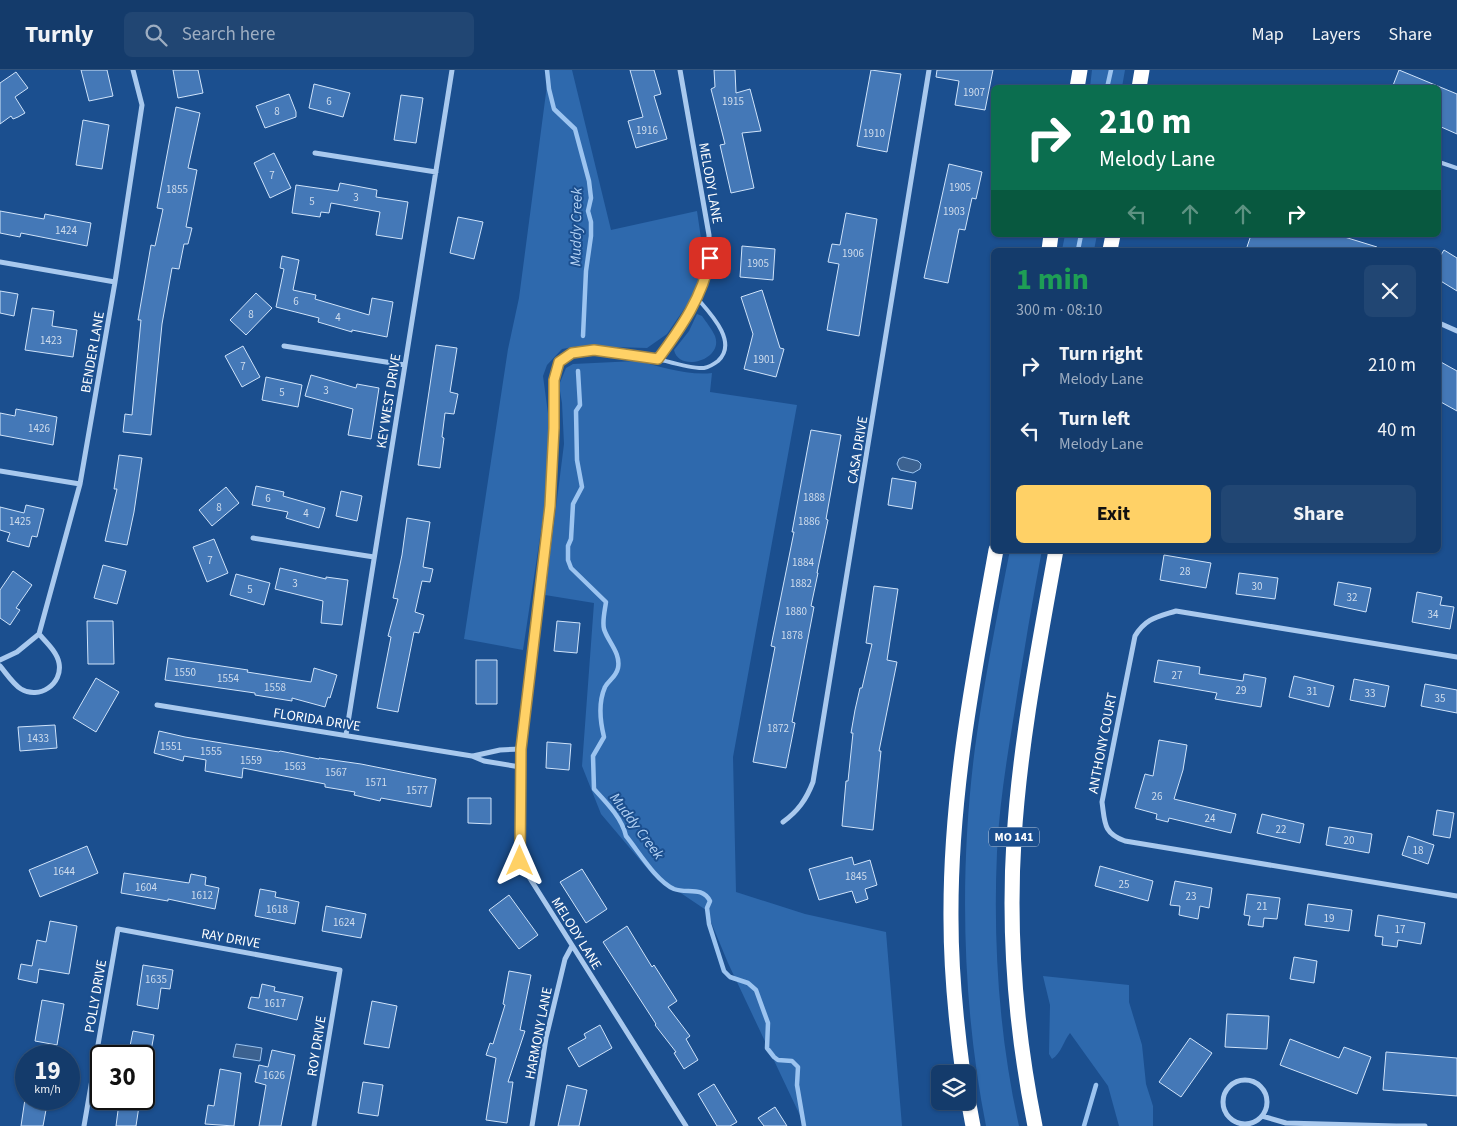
<!DOCTYPE html>
<html lang="en">
<head>
<meta charset="utf-8">
<style>
	:root { --surface:#143b6b; --page:#214673; --text:#f1f3f6; --muted:#9dadc1; --line:#33557e; --accent:#ffd166 }
	body { margin:0; font-family:"Source Sans 3",sans-serif; background:var(--page); color:var(--text); height:100vh; display:flex; flex-direction:column; font-size:19px; white-space:nowrap }
	* { box-sizing:border-box; margin:0 }
	p { font-size:16px; color:var(--muted) }
	.icon { flex:none; width:28px; height:28px; fill:none; stroke:currentColor; stroke-width:2; stroke-linecap:round; stroke-linejoin:round }
	.map { position:relative; flex:1; overflow:hidden }
	.sheet { position:absolute; left:991px; top:178px; width:450px; height:305px; display:flex; flex-direction:column; background:var(--surface); border-radius:8px; box-shadow:0 1px 4px #0004,0 0 0 1px var(--line) }
	.sheet>* { flex:none }
	.guide { position:absolute; left:991px; top:15px; width:450px; height:152px; border-radius:8px; box-shadow:0 1px 4px #0004,0 0 0 1px var(--line); background:#0b6e4f; color:#fff; overflow:hidden }
	.buttons { position:absolute; left:931px; top:995px; display:grid; gap:10px }
	.buttons a { display:grid; place-items:center; width:45px; height:45px; border-radius:8px; background:var(--surface); box-shadow:0 1px 4px #0004,0 0 0 1px var(--line); font-size:25px }
	.speed { position:absolute; left:15px; top:975px; display:flex; gap:10px; font-size:25px; font-weight:700; text-align:center }
	.speed>* { display:grid; place-content:center; width:65px; height:65px; border-radius:50%; background:var(--surface); box-shadow:0 1px 4px #0004,0 0 0 1px var(--line); line-height:1 }
	.speed small { font-size:12px; font-weight:400 }
	.speed .limit { border:2px solid #111; border-radius:8px; background:#fff; color:#111 }
	.pin { position:absolute; display:grid; place-items:center; width:42px; height:42px; color:#fff; margin:-21px; border-radius:10px; box-shadow:0 2px 8px #0006 }
	.me { position:absolute; width:55px; margin:-28px; rotate:0deg; stroke-linejoin:round; filter:drop-shadow(0 0 4px #0008) }
	.turn { display:flex; align-items:center; gap:18px; height:105px; padding:0 25px; font-size:22px }
	.turn .icon { width:65px; height:65px; stroke-width:2.5 }
	.turn b { display:block; font-size:35px; line-height:42px }
	.lanes { display:flex; align-items:center; height:48px; padding:0 25px; background:#0003; justify-content:center; gap:25px; direction:ltr }
	.lanes .off { opacity:.35 }
	.round { display:grid; place-items:center; flex:none; width:52px; height:52px; border-radius:8px; background:var(--page) }
	.head { display:flex; align-items:center; justify-content:space-between; height:85px; padding:0 25px }
	h1 { font-size:30px; font-weight:700; line-height:38px; color:#1e9e55 }
	.action { display:flex; gap:10px; margin-top:auto; padding:10px 25px }
	.action a { flex:1; height:58px; border-radius:8px; background:var(--accent); color:#111; font-size:20px; font-weight:700; line-height:58px; text-align:center }
	.action a+a { background:var(--page); color:var(--text) }
	ul { padding:0; list-style:none }
	li { display:flex; align-items:center; gap:15px; height:65px; padding:0 25px }
	li div { flex:1 }
	li b { display:block; font-size:19px }
	li em { font-style:normal }
	header { display:flex; align-items:center; gap:30px; box-sizing:border-box; height:70px; padding:0 25px; background:var(--surface); border-bottom:1px solid var(--line) }
	header strong { font-size:24px }
	nav { display:flex; gap:28px; margin-inline-start:auto; font-size:18px }
	.search { width:350px; height:45px; background:var(--page); display:flex; align-items:center; gap:12px; box-sizing:border-box; padding:0 18px; border-radius:8px; color:var(--muted); font-size:19px }
	.map>svg:first-child { display:block }
	.green { fill:#2e69ad }
	.water { fill:#3c6290; stroke:#9cc4f0 }
	.lines { fill:none; stroke-linecap:round; stroke-linejoin:round }
	.stream { stroke:#9cc4f0; stroke-width:4.5 }
	.building { fill:#4478b7; stroke:#cfe3fa }
	.lane { stroke:#a9c9ee; stroke-width:4 }
	.street { stroke:#a9c9ee; stroke-width:5 }
	.highway { stroke:#fff; stroke-width:15 }
	.route-casing { stroke:#a68842; stroke-width:12 }
	.route { stroke:#ffd166; stroke-width:9 }
	.labels { text-anchor:middle; stroke-width:4; stroke-linejoin:round; paint-order:stroke }
	.number-label { font-size:11px; fill:#d0dded }
	.shield { fill:#1b4f8f; stroke:#bbcadd; stroke-width:1 }
	.shield-label { font-size:12px; font-weight:bold; fill:#fff }
	.street-label { font-size:14px; fill:#fff; stroke:#1b4f8f }
	.water-label { font-size:15px; font-style:italic; fill:#b5d3f5; stroke:#1b4f8f }
</style>
</head>
<body>
<header>
<strong>Turnly</strong>
<div class="search"><svg class="icon" aria-label="search" viewBox="0 0 24 24"><circle cx="10" cy="10" r="6"/><path d="M15 15l6 6"/></svg>Search here</div>
<nav><a>Map</a><a>Layers</a><a>Share</a></nav>
</header>
<div class="map">
<svg width="1457" height="1056" viewBox="0 0 1457 1056">
	<rect width="100%" height="100%" fill="#1b4f8f"/>
	<!-- green -->
	<path class="green" d="M549,0h23l39,160 86,-19 6,41 -2,19 -8,25 -26,38 -20,14 -68,-2 -17,3 -15,16 -4,11 10,75 -30,199 -59,-11 44,-290 11,-51z
		M1092,0h33l-3,17h-32z
		M1065,165h32l-3,15h-32z
		M697,244l5,2c4,6 10,13 13,20 9,24 -36,37 -41,14l15,-19z
		M636,291c24,5 52,15 76,12l-2,19 87,13 -64,352 3,135 69,22 81,18 16,194h-97l-77,-163 -22,-53 -55,-37 -50,-59 -19,-48 12,-163 -49,-8 19,-151 -2,-41 -3,-18 7,-17 7,-4z
		M1010,480h32c-11,57 -20,114 -29,171 -7,43 -14,87 -16,131 -4,91 2,185 22,274h-33c-24,-121 -27,-255 -11,-378 9,-66 22,-132 35,-198z
		M1043,906l86,9v17l13,43 4,39 7,22v20h-34l-11,-40 -38,-53c-6,7 -9,21 -18,26l-3,-5 1,-49z"/>
	<!-- water -->
	<path class="water" d="M903,387l15,4 3,3 -1,5 -7,4 -13,-3 -3,-6 2,-5z
		M236,974l26,4 -2,13 -27,-4z"/>
	<g class="lines">
		<!-- stream -->
		<path class="stream" d="M547,0l2,19 5,20 21,20 14,52 2,17 -3,13 3,11v14l-5,35 -3,65
			M1107,18l4,-18
			M1078,180l3,-15
			M578,301l2,34 -4,6 1,49 5,27 -9,17 -2,35 -3,7v14l3,8 35,34c-1,8 -4,19 -2,27 4,13 17,24 14,39 -2,9 -9,12 -13,19 -7,16 -5,34 -1,50l-11,19 1,33c12,13 28,29 32,47 13,16 30,45 48,53 13,5 28,-3 36,12l-3,7 2,16 15,47 6,6 18,6 8,7 12,33 -1,25 7,9 4,3 14,1 6,6 -1,18 7,41
			M1084,1056l12,-41"/>
	</g>
	<!-- building -->
	<path class="building" d="M81,0h26l6,26 -24,5z
		M173,0h25l5,23 -25,5z
		M630,0h24l7,24 -7,2 13,43 -31,9 -8,-27 15,-4z
		M714,0h21l1,23 14,-4 11,42 -19,2 12,55 -23,5 -11,-48 5,-1 -14,-55 4,-2z
		M871,0l30,4 -14,78 -30,-6z
		M937,0h56l-8,40 -30,-5 4,-24 -23,-4z
		M1399,0l58,24v40l-18,-8v-38h-47z
		M16,2l12,16 -13,9 10,16 -7,4 -5,2 -2,-3 -11,8v-41z
		M314,14l36,9 -7,24 -34,-9z
		M289,24l7,18v5l-31,11 -9,-22z
		M401,25l22,3 -7,45 -22,-3z
		M176,37l24,6 -12,55 9,2 -11,57 6,1 -4,16h-4l-5,25 -7,-1 -10,56 -11,111 -28,-3 2,-18 7,1 9,-95h-3l13,-75 4,1 8,-37 -6,-1z
		M83,50l26,5 -7,44 -26,-4z
		M274,83l17,35 -21,10 -16,-35z
		M949,94l33,8 -6,27 -4,-1 -7,32 -6,-1 -11,54 -24,-5z
		M340,113l37,7 -1,7 32,5 -6,37 -26,-4 4,-23 -49,-9 -2,10 -8,-1 -1,5 -28,-4 4,-28 42,6z
		M0,141l44,8 1,-5 46,9 -4,23 -66,-13 -1,4 -20,-4z
		M846,143l31,6 -18,117 -32,-6 12,-66 -11,-2 4,-18 8,1z
		M458,147l25,5 -9,37 -24,-6z
		M1251,165h87l39,12 -1,3h-130z
		M742,176l33,3 -2,31 -33,-3z
		M1444,180l13,8v33l-18,-11v-22z
		M282,186l17,4 -6,30 23,5 -1,4 54,16 3,-17 21,4 -6,35 -35,-7v2l-34,-10 1,-4 -43,-11 8,-38 -4,-1z
		M762,220l18,58 4,1 -8,28 -32,-8 9,-35 -12,-37z
		M0,221l18,3 -4,22 -14,-3z
		M256,223l16,15 -26,27 -16,-15z
		M32,238l22,3 -2,15 25,4 -4,27 -48,-7z
		M436,275l21,3 -7,44 8,2 -4,20 -9,-1 -3,24 2,1 -4,30 -22,-3z
		M243,276l17,31 -18,10 -17,-31z
		M1439,291l18,10v40l-18,-10z
		M311,305l45,13 1,-4 22,4 -8,51 -23,-4 5,-26 -48,-13z
		M266,307l36,8 -4,22 -36,-7z
		M16,339l41,8 -4,28 -53,-10v-22l15,3z
		M811,360l30,5 -15,84 2,1 -11,53h1l-7,33 3,1 -22,115 3,1 -9,45 -33,-6 22,-115 -4,-1 23,-114h-2z
		M119,385l23,3 -8,54 -7,33 -22,-4 12,-52h-3z
		M892,408l24,4 -4,27 -24,-4z
		M256,416l28,6 -1,4 42,12 -6,20 -33,-10 2,-6 -36,-7z
		M226,417l13,16 -27,23 -13,-16z
		M341,421l21,5 -5,25 -21,-5z
		M26,435l18,4 -7,28 -5,-1 -3,11 -22,-6 3,-8 -10,-3v-23l24,6z
		M407,448l23,4 -7,45 10,2 -3,13 -8,-1 -7,31 9,3 -5,18 -5,-1 -16,80 -21,-4 14,-71 -3,-1 10,-37 -5,-1 9,-43z
		M214,469l14,34 -21,9 -14,-35z
		M1164,485l47,8 -5,25 -46,-8z
		M103,495l23,6 -9,33 -23,-6z
		M280,498l46,11v-2l22,3 -6,45 -21,-2 2,-22 -48,-12z
		M13,501l19,14 -16,23 4,2 -10,15 -10,-7v-28z
		M1239,503l39,5 -3,21 -39,-5z
		M236,504l34,9 -6,22 -34,-10z
		M1338,512l33,6 -5,24 -32,-7z
		M874,516l24,3 -11,71 10,2 -18,89h2l-8,79 -31,-4 4,-45h2l5,-48h-2l4,-23 5,-22h2l10,-44 -6,-1z
		M1417,522l25,5 -2,8 14,2 -4,22 -38,-7z
		M87,551h26l1,43h-26z
		M557,551l23,2 -3,30 -23,-2z
		M168,588l80,12 -1,2 64,10 3,-14 23,7 -7,23 -2,-1 -3,10 -33,-9v3l-37,-6v-2l-90,-13z
		M476,590h21v44h-21z
		M1158,590l42,7 -1,7 44,7 1,-7 22,4 -5,29 -46,-8 2,-6 -63,-11z
		M1294,606l40,10 -5,21 -40,-10z
		M96,608l23,14 -23,40 -23,-14z
		M1354,609l35,7 -4,21 -35,-7z
		M1425,614l32,6v23l-36,-7z
		M55,655l2,23 -37,3 -2,-24z
		M159,661l26,6 49,8 45,7 1,-1 39,8v-1l42,6 75,15 -5,28 -50,-9 -1,3 -26,-6 1,-3 -30,-5v-3l-82,-16 -1,10 -37,-7 1,-11 -22,-4 -1,5 -29,-8z
		M1159,670l28,5 -4,25 -9,29 62,15 -5,19 -62,-15 -1,4 -12,-3 1,-5 -22,-6 10,-34 8,2z
		M547,672l24,2 -2,26 -23,-2z
		M468,728h23v26l-23,-1z
		M1437,740l17,3 -4,25 -17,-3z
		M1262,744l42,10 -4,19 -43,-10z
		M1329,757l43,7 -3,19 -43,-8z
		M1408,766l26,9 -6,19 -26,-9z
		M87,776l11,27 -58,24 -11,-27z
		M852,787l2,8 16,-5 7,25 -12,4 3,10 -12,4 -4,-12 -33,9 -10,-31z
		M1100,796l53,15 -5,20 -53,-15z
		M582,799l25,40 -21,14 -26,-41z
		M124,803l65,10 2,-9 15,3 -1,8 14,3 -4,21 -47,-10v2l-47,-8z
		M1175,811l37,7 -3,20 -9,-2 -2,13 -19,-4 1,-9 -10,-1z
		M260,819l16,3 -1,5 24,5 -4,22 -40,-8z
		M1247,824l33,4 -3,21 -13,-1 -1,9 -15,-2 2,-9 -6,-1z
		M509,825l29,40 -19,14 -30,-39z
		M1308,834l44,6 -3,21 -44,-6z
		M326,836l40,8 -5,24 -39,-7z
		M1378,845l47,8 -4,21 -23,-4 -1,7 -15,-2 1,-8 -8,-1z
		M50,851l27,5 -8,48 -30,-5 -2,14 -19,-4 3,-15 11,2 5,-26 9,2z
		M627,856l25,41 2,-2 23,36 -9,6 22,29 -4,3 12,21 -14,9 -10,-16 2,-1 -21,-27 1,-1 -53,-82z
		M1294,887l23,4 -3,22 -24,-4z
		M143,895l30,5 -3,19 -9,-1 -3,21 -21,-4z
		M509,901l22,4 -11,55 5,1 -17,51h5l-6,41 -21,-3 10,-62 -10,-3 4,-12 3,1 12,-39 -2,-1z
		M262,914l13,3 -1,4 29,6 -6,23 -49,-12 3,-11 8,1z
		M42,930l22,4 -7,41 -22,-4z
		M372,931l25,5 -8,42 -25,-4z
		M1227,944l42,2 -2,33 -42,-2z
		M600,955l12,23 -33,19 -11,-19 18,-10 -2,-4z
		M133,961l21,4 -4,21h-22z
		M1190,968l22,15 -31,44 -22,-15z
		M1290,969l49,19 5,-11 27,10 -14,37 -77,-29z
		M272,980l23,5 -14,71h-22l7,-41 -11,-3 4,-17 9,2z
		M1386,982l71,6v38l-74,-6z
		M220,999l21,4 -7,53 -29,-2 3,-19 6,1z
		M363,1012l20,3 -5,31 -20,-3z
		M714,1014l23,38 -7,4h-13l-19,-32z
		M567,1015l20,5 -8,36h-21z
		M25,1029h23l-5,27h-22z
		M119,1033l20,3 -3,20h-20z
		M775,1037l12,19h-23l-6,-8z"/>
	<g class="lines">
		<!-- lane -->
		<path class="lane" d="M1439,92l18,6
			M658,289c12,3 34,10 46,9 5,-1 10,-4 14,-7 21,-19 -9,-49 -21,-63"/>
		<!-- street -->
		<path class="street" d="M680,0l29,165c0,8 1,16 0,24 -3,37 -30,71 -51,100l-63,-9 -23,3 -13,9 -5,18 1,48 -5,78 -29,243 -2,112 167,265
			M315,83l121,19
			M0,192l115,20
			M1439,253l18,8
			M284,276l121,19
			M0,401l80,13
			M253,468l121,19
			M1457,587l-281,-46c-19,6 -30,7 -41,25l-33,166c3,21 1,31 23,39l332,55
			M0,590l17,-8 22,-18 41,-150 35,-202 27,-177 -9,-35
			M0,596c6,7 13,18 21,23 18,11 42,-5 38,-26 -2,-11 -13,-21 -20,-29
			M157,635l315,51 12,5 36,6
			M346,665l106,-665
			M473,686l27,-6 21,-1
			M783,752c15,-11 23,-22 30,-40l116,-712
			M1223 1032a22 22 0 1 1 44 0a22 22 0 1 1-44 0Z
			M1262,1046l24,7 110,3
			M84,1056l34,-197 222,41 -26,156
			M532,1056l14,-88 19,-79 7,-13
			M1397,1056h28"/>
		<!-- highway -->
		<path class="highway" d="M1077,18l3,-18
			M1139,18l3,-18
			M1049,180l2,-15
			M1110,180l3,-15
			M963,1004c-7,-52 -12,-103 -12,-155 -1,-125 23,-247 45,-369
			M968,1029l5,27
			M1035,1056c-19,-94 -27,-191 -21,-287 6,-97 25,-194 42,-289"/>
	</g>
	<g class="lines">
		<defs>
			<path id="route" d="M520,791l1,-112 29,-243 4,-78v-48l5,-18 13,-9 22,-3 64,9c23,-31 45,-63 52,-101"/>
		</defs>
		<!-- route casing -->
		<use href="#route" class="route-casing"/>
		<!-- route -->
		<use href="#route" class="route"/>
	</g>
	<g class="labels">
		<!-- number labels -->
		<g class="number-label">
			<text x="974" y="26">1907</text>
			<text x="329" y="35">6</text>
			<text x="733" y="35">1915</text>
			<text x="277" y="45">8</text>
			<text x="647" y="64">1916</text>
			<text x="874" y="67">1910</text>
			<text x="272" y="109">7</text>
			<text x="960" y="121">1905</text>
			<text x="177" y="123">1855</text>
			<text x="356" y="131">3</text>
			<text x="312" y="135">5</text>
			<text x="954" y="145">1903</text>
			<text x="66" y="164">1424</text>
			<text x="853" y="187">1906</text>
			<text x="758" y="197">1905</text>
			<text x="296" y="235">6</text>
			<text x="251" y="248">8</text>
			<text x="338" y="251">4</text>
			<text x="51" y="274">1423</text>
			<text x="764" y="293">1901</text>
			<text x="243" y="300">7</text>
			<text x="326" y="324">3</text>
			<text x="282" y="326">5</text>
			<text x="39" y="362">1426</text>
			<text x="814" y="431">1888</text>
			<text x="268" y="432">6</text>
			<text x="219" y="441">8</text>
			<text x="306" y="447">4</text>
			<text x="20" y="455">1425</text>
			<text x="809" y="455">1886</text>
			<text x="210" y="494">7</text>
			<text x="803" y="496">1884</text>
			<text x="1185" y="505">28</text>
			<text x="295" y="517">3</text>
			<text x="801" y="517">1882</text>
			<text x="1257" y="520">30</text>
			<text x="250" y="523">5</text>
			<text x="1352" y="531">32</text>
			<text x="796" y="545">1880</text>
			<text x="1433" y="548">34</text>
			<text x="792" y="569">1878</text>
			<text x="185" y="606">1550</text>
			<text x="1177" y="609">27</text>
			<text x="228" y="612">1554</text>
			<text x="275" y="621">1558</text>
			<text x="1241" y="624">29</text>
			<text x="1312" y="625">31</text>
			<text x="1370" y="627">33</text>
			<text x="1440" y="632">35</text>
			<text x="778" y="662">1872</text>
			<text x="38" y="672">1433</text>
			<text x="171" y="680">1551</text>
			<text x="211" y="685">1555</text>
			<text x="251" y="694">1559</text>
			<text x="295" y="700">1563</text>
			<text x="336" y="706">1567</text>
			<text x="376" y="716">1571</text>
			<text x="417" y="724">1577</text>
			<text x="1157" y="730">26</text>
			<text x="1210" y="752">24</text>
			<text x="1281" y="763">22</text>
			<text x="1349" y="774">20</text>
			<text x="1418" y="784">18</text>
			<text x="64" y="805">1644</text>
			<text x="856" y="810">1845</text>
			<text x="1124" y="818">25</text>
			<text x="146" y="821">1604</text>
			<text x="202" y="829">1612</text>
			<text x="1191" y="830">23</text>
			<text x="1262" y="840">21</text>
			<text x="277" y="843">1618</text>
			<text x="1329" y="852">19</text>
			<text x="344" y="856">1624</text>
			<text x="1400" y="863">17</text>
			<text x="156" y="913">1635</text>
			<text x="275" y="937">1617</text>
			<text x="274" y="1009">1626</text>
		</g>
		<!-- shield labels -->
		<rect class="shield" x="989" y="757.5" width="50" height="19" rx="4"/>
		<g class="shield-label">
			<text x="1014" y="771">MO 141</text>
		</g>
		<!-- street labels -->
		<g class="street-label">
			<text transform="translate(711 113) rotate(80)" y="5">MELODY LANE</text>
			<text transform="translate(92 282) rotate(-80)" y="5">BENDER LANE</text>
			<text transform="translate(388 331) rotate(-81)" y="5">KEY WEST DRIVE</text>
			<text transform="translate(857 380) rotate(-81)" y="5">CASA DRIVE</text>
			<text transform="translate(317 649) rotate(9)" y="5">FLORIDA DRIVE</text>
			<text transform="translate(1102 673) rotate(-79)" y="5">ANTHONY COURT</text>
			<text transform="translate(577 863) rotate(58)" y="5">MELODY LANE</text>
			<text transform="translate(231 868) rotate(10)" y="5">RAY DRIVE</text>
			<text transform="translate(95 926) rotate(-80)" y="5">POLLY DRIVE</text>
			<text transform="translate(538 963) rotate(-79)" y="5">HARMONY LANE</text>
			<text transform="translate(316 976) rotate(-81)" y="5">ROY DRIVE</text>
		</g>
		<!-- water labels -->
		<g class="water-label">
			<text transform="translate(576 157) rotate(-89)" y="5">Muddy Creek</text>
			<text transform="translate(637 756) rotate(53)" y="5">Muddy Creek</text>
		</g>
	</g>
</svg>
<div class="buttons">
<a><svg class="icon" aria-label="layers" viewBox="0 0 24 24"><path d="M12 4l9 5-9 5-9-5zM3 14l9 5 9-5"/></svg></a>
</div>
<div class="speed"><div>19<small>km/h</small></div><div class="limit">30</div></div>
<div class="pin" style="left:710px;top:188px;background:#d93025"><svg class="icon" aria-label="arrive" viewBox="0 0 24 24"><path d="M6 21V4h12l-3 4 3 4H6"/></svg></div>
<svg class="me" style="left:520px;top:791px" viewBox="-20 -20 40 40"><path d="M0-17L14 15 0 8-14 15z" fill="#ffd166" stroke="#fff" stroke-width="4"/></svg>
<div class="guide">
<div class="turn"><svg class="icon" aria-label="right" viewBox="0 0 24 24"><path d="M7 20v-9h11M14 6l5 5-5 5"/></svg><div><b>210 m</b>Melody Lane</div></div>
<div class="lanes"><svg class="icon off" aria-label="left" viewBox="0 0 24 24"><path d="M17 20v-9H6M10 6l-5 5 5 5"/></svg><svg class="icon off" aria-label="ahead" viewBox="0 0 24 24"><path d="M12 20V5M6 11l6-6 6 6"/></svg><svg class="icon off" aria-label="ahead" viewBox="0 0 24 24"><path d="M12 20V5M6 11l6-6 6 6"/></svg><svg class="icon" aria-label="right" viewBox="0 0 24 24"><path d="M7 20v-9h11M14 6l5 5-5 5"/></svg></div>
</div>
<section class="sheet">
<div class="head"><div><h1>1 min</h1><p>300 m · 08:10</p></div><a class="round"><svg class="icon" aria-label="close" viewBox="0 0 24 24"><path d="M6 6l12 12M18 6L6 18"/></svg></a></div>
<ul>
<li><svg class="icon" aria-label="right" viewBox="0 0 24 24"><path d="M7 20v-9h11M14 6l5 5-5 5"/></svg><div><b>Turn right</b><p>Melody Lane</p></div><em>210 m</em></li>
<li><svg class="icon" aria-label="left" viewBox="0 0 24 24"><path d="M17 20v-9H6M10 6l-5 5 5 5"/></svg><div><b>Turn left</b><p>Melody Lane</p></div><em>40 m</em></li>
</ul>
<div class="action"><a>Exit</a><a>Share</a></div>
</section>
</div>
</body>
</html>
